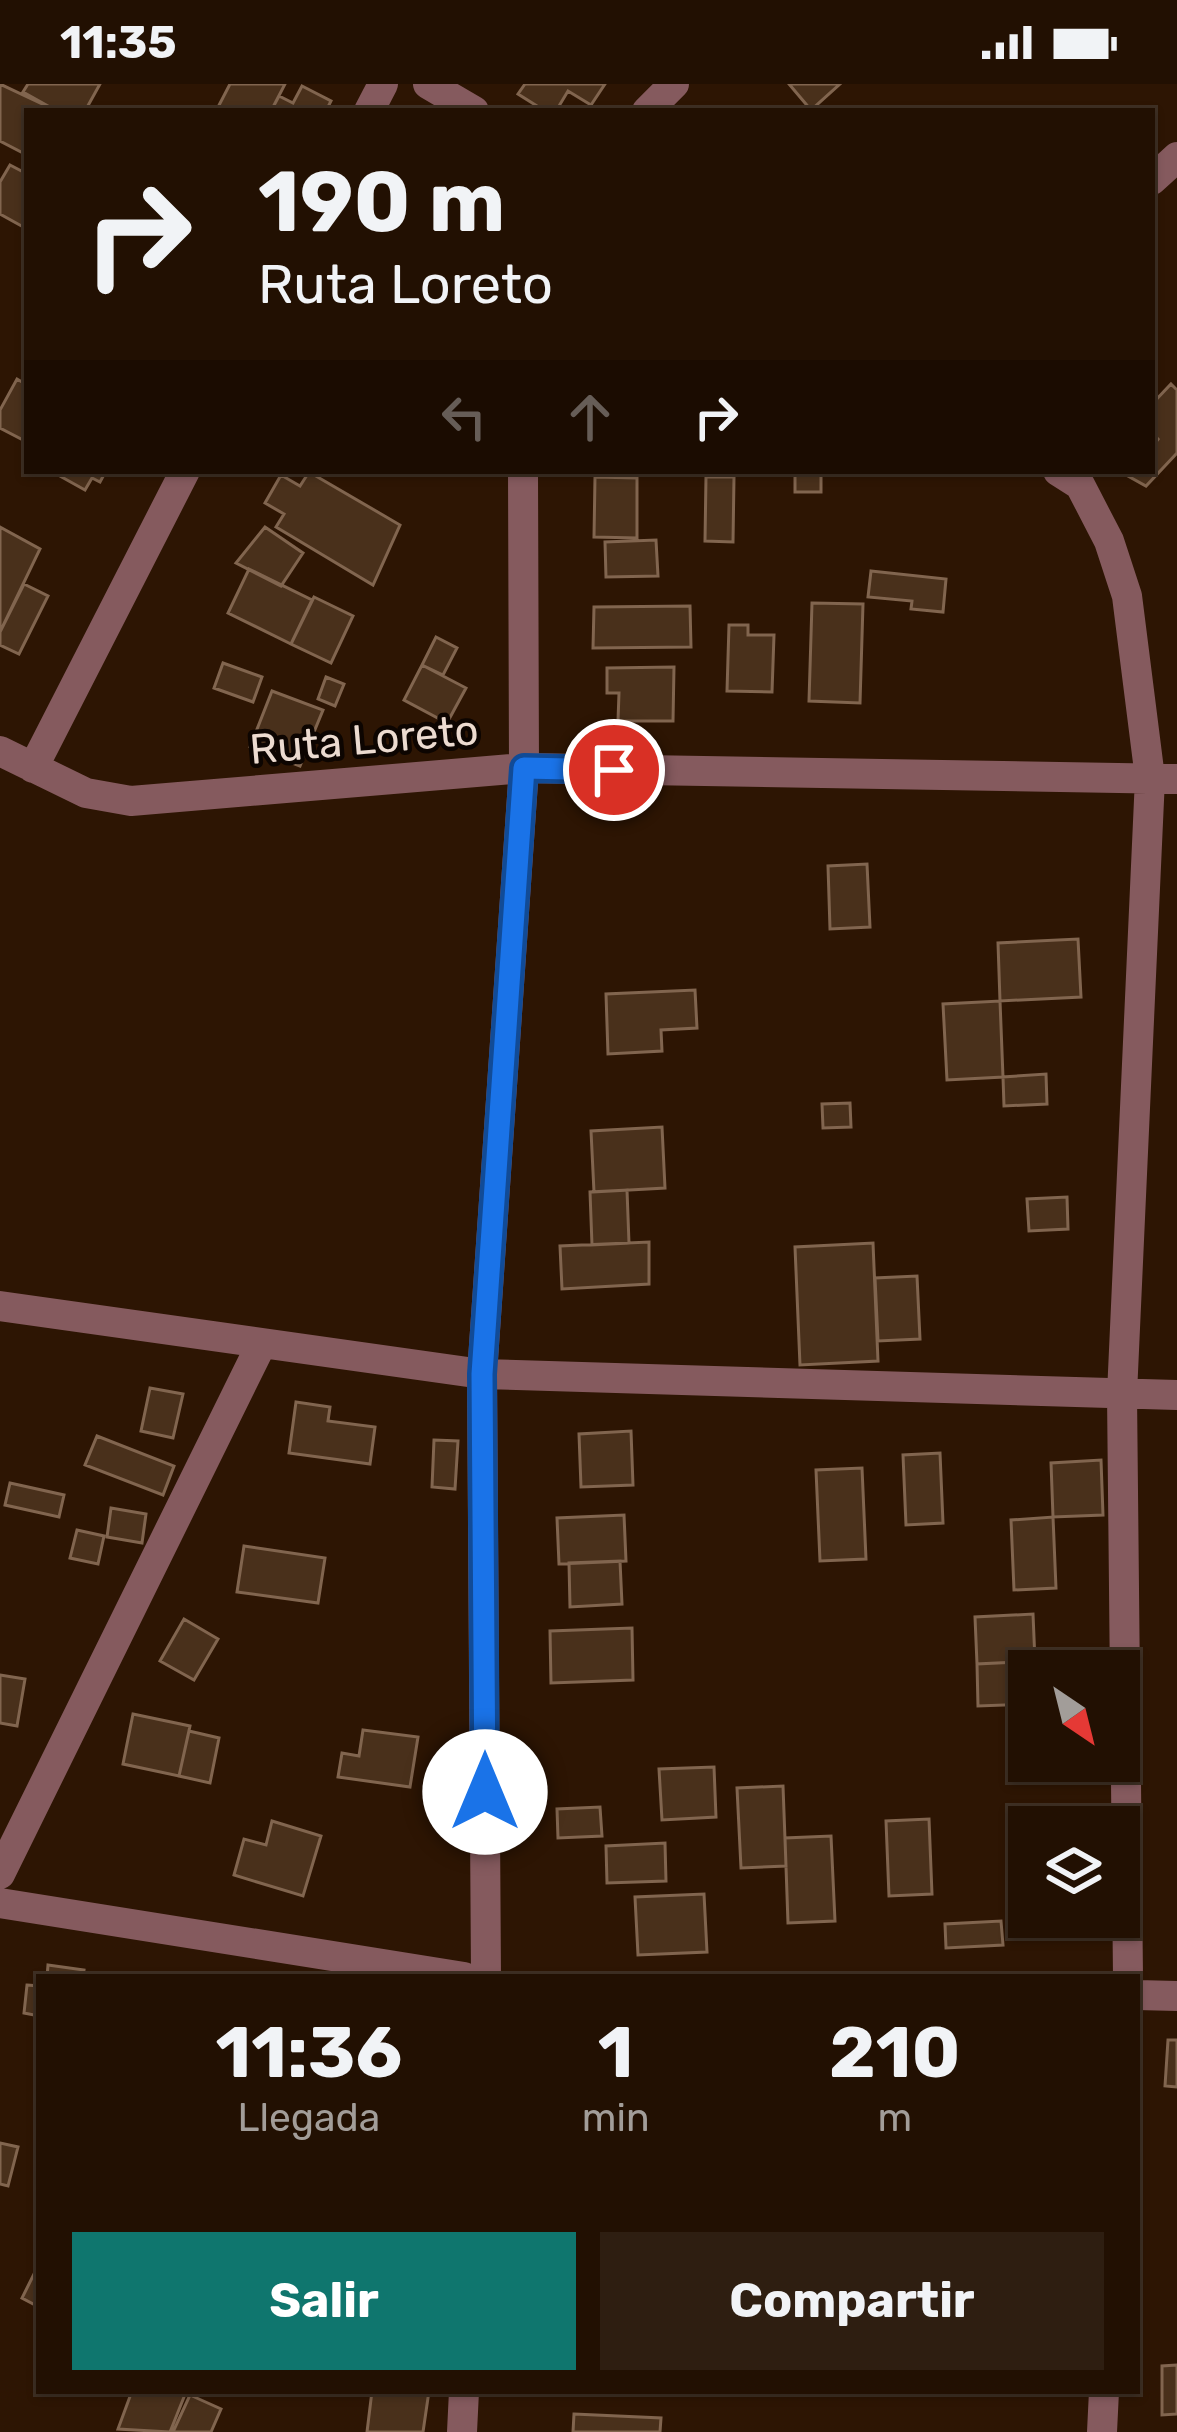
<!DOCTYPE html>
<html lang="es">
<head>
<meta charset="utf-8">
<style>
	:root { --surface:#221002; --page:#2e1e11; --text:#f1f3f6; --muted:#a29d99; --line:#3f3024; --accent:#0f766e }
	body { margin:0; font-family:Rubik,sans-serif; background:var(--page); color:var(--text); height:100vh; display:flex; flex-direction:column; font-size:45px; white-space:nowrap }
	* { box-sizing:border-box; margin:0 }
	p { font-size:39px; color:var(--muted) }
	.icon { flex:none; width:66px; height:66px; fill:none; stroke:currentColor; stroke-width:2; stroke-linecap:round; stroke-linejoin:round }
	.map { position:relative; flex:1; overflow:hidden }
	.sheet { position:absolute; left:36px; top:1890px; width:1104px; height:420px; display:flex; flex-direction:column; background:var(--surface); border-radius:0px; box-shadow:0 3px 9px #0004,0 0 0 3px var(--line) }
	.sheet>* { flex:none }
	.top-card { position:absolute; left:24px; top:24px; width:1131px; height:366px; border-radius:0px; box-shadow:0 3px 9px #0004,0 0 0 3px var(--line); background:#221002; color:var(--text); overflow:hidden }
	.needle { width:78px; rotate:145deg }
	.controls { position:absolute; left:1008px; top:1566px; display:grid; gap:24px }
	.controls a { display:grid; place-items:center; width:132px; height:132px; border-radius:0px; background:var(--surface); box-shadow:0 3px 9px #0004,0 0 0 3px var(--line); font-size:60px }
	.pin { position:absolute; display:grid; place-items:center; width:102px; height:102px; color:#fff; margin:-51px; border:6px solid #fff; border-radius:50%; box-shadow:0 3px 12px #0007 }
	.me { position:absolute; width:132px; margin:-66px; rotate:0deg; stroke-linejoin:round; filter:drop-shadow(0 0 9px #0008) }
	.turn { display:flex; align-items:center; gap:42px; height:252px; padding:0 36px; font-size:54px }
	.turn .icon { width:156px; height:156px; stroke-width:2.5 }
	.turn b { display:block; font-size:84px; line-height:102px }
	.lanes { display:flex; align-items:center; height:114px; padding:0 36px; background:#0003; justify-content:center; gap:60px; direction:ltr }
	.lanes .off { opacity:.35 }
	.eta { display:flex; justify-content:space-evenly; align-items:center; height:204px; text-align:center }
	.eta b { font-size:72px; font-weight:700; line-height:84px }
	.cta { display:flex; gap:24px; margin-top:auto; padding:24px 36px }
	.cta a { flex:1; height:138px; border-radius:0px; background:var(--accent); color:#fff; font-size:48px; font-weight:700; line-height:138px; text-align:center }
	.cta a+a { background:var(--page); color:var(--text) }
	.status { display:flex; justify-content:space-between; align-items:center; height:84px; padding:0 60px; background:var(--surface); direction:ltr }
	.status svg { height:33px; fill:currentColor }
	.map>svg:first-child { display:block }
	.building { fill:#49301b; stroke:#81654f; stroke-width:3 }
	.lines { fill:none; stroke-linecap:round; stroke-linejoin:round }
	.minor { stroke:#855a5e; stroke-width:30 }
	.route-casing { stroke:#114b97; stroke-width:30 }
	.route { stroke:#1a73e8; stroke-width:21 }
	.labels { text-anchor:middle; stroke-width:9; stroke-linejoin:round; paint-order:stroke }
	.street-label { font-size:42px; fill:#ecdbd0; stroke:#0d0501 }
</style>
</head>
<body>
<div class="status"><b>11:35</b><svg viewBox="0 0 49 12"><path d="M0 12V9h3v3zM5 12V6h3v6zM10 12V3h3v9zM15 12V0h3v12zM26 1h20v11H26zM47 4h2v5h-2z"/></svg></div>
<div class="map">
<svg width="1177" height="2348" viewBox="0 0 1177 2348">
	<rect width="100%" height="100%" fill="#2d1503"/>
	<!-- building -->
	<path class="building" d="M0,0l57,27h-30v44l-27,-14z
		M28,0h72l-15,27h-28l-34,-19z
		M230,0h55l-14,27h-55z
		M525,0h80l-14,21 -23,-14 -12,20h-11l-27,-17z
		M789,0h51l-29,26z
		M302,2l29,15 -5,10h-55l8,-15 14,7z
		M10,81l17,9v55l-27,-15v-32z
		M17,295l10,6v57l-27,-14v-18z
		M1171,300l6,6v63l-31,33 -27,-15h33v-34l7,3 -7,-7v-29z
		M51,387h55l-6,11 -8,-4 -7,12z
		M795,387h26v21h-26z
		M309,388l91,53 -27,60 -97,-58 8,-13 -19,-11 16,-28 19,11z
		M595,393l42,1v60l-43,-1z
		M706,393h28l-1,65 -28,-1z
		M0,443l40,22 -40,83z
		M265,443l38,26 -22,33 -45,-23z
		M656,456l2,36 -52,1 -1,-35z
		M249,485l63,31 -21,44 -63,-31z
		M871,487l75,8 -3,33 -32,-3 1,-8 -44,-4z
		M24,500l24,12 -29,58 -19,-9v-13z
		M314,513l39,19 -22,47 -40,-19z
		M812,519l51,1 -3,99 -51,-2z
		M690,522l1,41 -98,1 1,-41z
		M729,541h19v10h26l-2,57 -45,-1z
		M436,553l21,11 -14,27 -21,-10z
		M223,579l39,14 -9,25 -39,-14z
		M422,581l44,23 -19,35 -43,-23z
		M674,583l-1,54h-55l1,-28h-12v-25z
		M326,593l18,7 -9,22 -17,-7z
		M272,607l51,19 -23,56 -50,-19z
		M867,780l3,63 -40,2 -2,-63z
		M1078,855l3,58 -81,4 -2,-58z
		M695,906l2,38 -36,2 1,21 -54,3 -2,-60z
		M1000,917l3,76 -56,3 -4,-76z
		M1046,990l1,30 -43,2 -1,-29z
		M850,1019l1,24 -28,1 -1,-24z
		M662,1043l3,61 -71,4 -3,-61z
		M627,1106l2,53 -37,2 -2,-53z
		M1067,1113l1,32 -39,2 -2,-32z
		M649,1158v42l-87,5 -2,-43z
		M873,1159l5,118 -78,4 -5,-118z
		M917,1192l3,63 -42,2 -3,-63z
		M150,1304l33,6 -10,44 -32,-7z
		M296,1318l34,5 -2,14 47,6 -5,37 -81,-11z
		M631,1347l2,54 -52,2 -2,-53z
		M97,1352l77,30 -11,29 -78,-30z
		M434,1356l24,1 -3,48 -23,-2z
		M940,1369l3,70 -37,2 -3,-70z
		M1101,1376l2,55 -50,2 -2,-54z
		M862,1384l4,91 -46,2 -4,-91z
		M10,1399l54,12 -5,22 -54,-12z
		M111,1424l35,6 -4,29 -35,-6z
		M624,1431l2,46 -67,3 -2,-46z
		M1053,1433l3,71 -42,2 -3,-70z
		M77,1446l27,6 -6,28 -28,-6z
		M244,1462l81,12 -7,45 -81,-11z
		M620,1477l2,43 -52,3 -1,-44z
		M1033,1530l2,47 -58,3 -2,-47z
		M184,1535l34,20 -24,41 -34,-19z
		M632,1544l1,52 -82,3 -1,-52z
		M1061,1576l1,11h-33v33l-51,2 -1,-42z
		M0,1591l25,4 -8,47 -17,-3z
		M133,1630l57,12 -11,50 -56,-12z
		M363,1646l55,7 -8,50 -72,-10 4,-24 17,3z
		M189,1647l30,7 -9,45 -31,-7z
		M714,1683l2,50 -54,3 -3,-51z
		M783,1702l3,80 -45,2 -4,-80z
		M600,1723l2,29 -44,2 -1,-29z
		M929,1735l3,75 -43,2 -3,-75z
		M272,1737l49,15 -18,60 -69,-21 10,-36 22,6z
		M831,1752l4,85 -47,2 -3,-85z
		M665,1759l1,38 -59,2 -1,-37z
		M704,1810l3,58 -69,3 -3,-58z
		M1001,1837l2,24 -57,3 -1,-24z
		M48,1881l36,5 -1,7h-36z
		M27,1901l12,1v30l-15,-3z
		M1168,1956h9v47l-12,-1z
		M0,2059l18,4 -10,39 -8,-2z
		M39,2180v43l-17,-9z
		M1177,2281v49l-15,1v-49z
		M132,2307l54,1 -16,40 -52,-3z
		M372,2307h57l-6,41h-56z
		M190,2311l31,14 -10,23h-38z
		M574,2330l87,4 -1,14h-87z"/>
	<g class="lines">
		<!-- minor -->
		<path class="minor" d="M428,0l46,27
			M369,27l14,-27
			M647,27l27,-27
			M1152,96l25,-23
			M1058,387l22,14 29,56 18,55 23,182 -28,616 6,583
			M0,667l86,42 45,8 393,-33 653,11
			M33,684l152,-297
			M0,1222l482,68 695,21
			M0,1790l260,-527
			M0,1819l464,74
			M486,1893l-4,-603 42,-606 -1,-297
			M1137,1911l40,1
			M462,2348l2,-41
			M1102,2348l2,-41"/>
	</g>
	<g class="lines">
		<defs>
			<path id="route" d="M485,1708l-3,-418 42,-606 90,2"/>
		</defs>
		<!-- route casing -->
		<use href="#route" class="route-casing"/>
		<!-- route -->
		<use href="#route" class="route"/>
	</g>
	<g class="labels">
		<!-- street labels -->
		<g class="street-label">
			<text transform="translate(364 655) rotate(-5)" y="15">Ruta Loreto</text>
		</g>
	</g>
</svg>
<div class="controls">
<a><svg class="needle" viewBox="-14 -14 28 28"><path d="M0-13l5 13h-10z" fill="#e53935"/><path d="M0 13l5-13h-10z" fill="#a29d99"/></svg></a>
<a><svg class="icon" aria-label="layers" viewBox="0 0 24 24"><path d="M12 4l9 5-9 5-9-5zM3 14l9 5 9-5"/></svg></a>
</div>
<div class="pin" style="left:614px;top:686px;background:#d93025"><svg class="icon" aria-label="arrive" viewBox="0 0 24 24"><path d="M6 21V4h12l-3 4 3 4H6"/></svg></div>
<svg class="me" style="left:485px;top:1708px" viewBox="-20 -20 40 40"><circle r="19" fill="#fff"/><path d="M0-13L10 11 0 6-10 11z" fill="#1a73e8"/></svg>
<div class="top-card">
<div class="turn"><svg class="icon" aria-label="right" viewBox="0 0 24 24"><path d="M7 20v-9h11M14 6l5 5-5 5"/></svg><div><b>190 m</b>Ruta Loreto</div></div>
<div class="lanes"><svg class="icon off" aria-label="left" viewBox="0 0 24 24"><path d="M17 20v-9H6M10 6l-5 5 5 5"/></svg><svg class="icon off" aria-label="ahead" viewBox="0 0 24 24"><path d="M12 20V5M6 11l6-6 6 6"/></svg><svg class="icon" aria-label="right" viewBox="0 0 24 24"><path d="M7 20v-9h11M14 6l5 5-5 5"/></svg></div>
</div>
<section class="sheet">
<div class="eta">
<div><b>11:36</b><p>Llegada</p></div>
<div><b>1</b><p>min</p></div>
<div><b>210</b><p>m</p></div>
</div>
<div class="cta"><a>Salir</a><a>Compartir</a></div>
</section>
</div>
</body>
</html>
